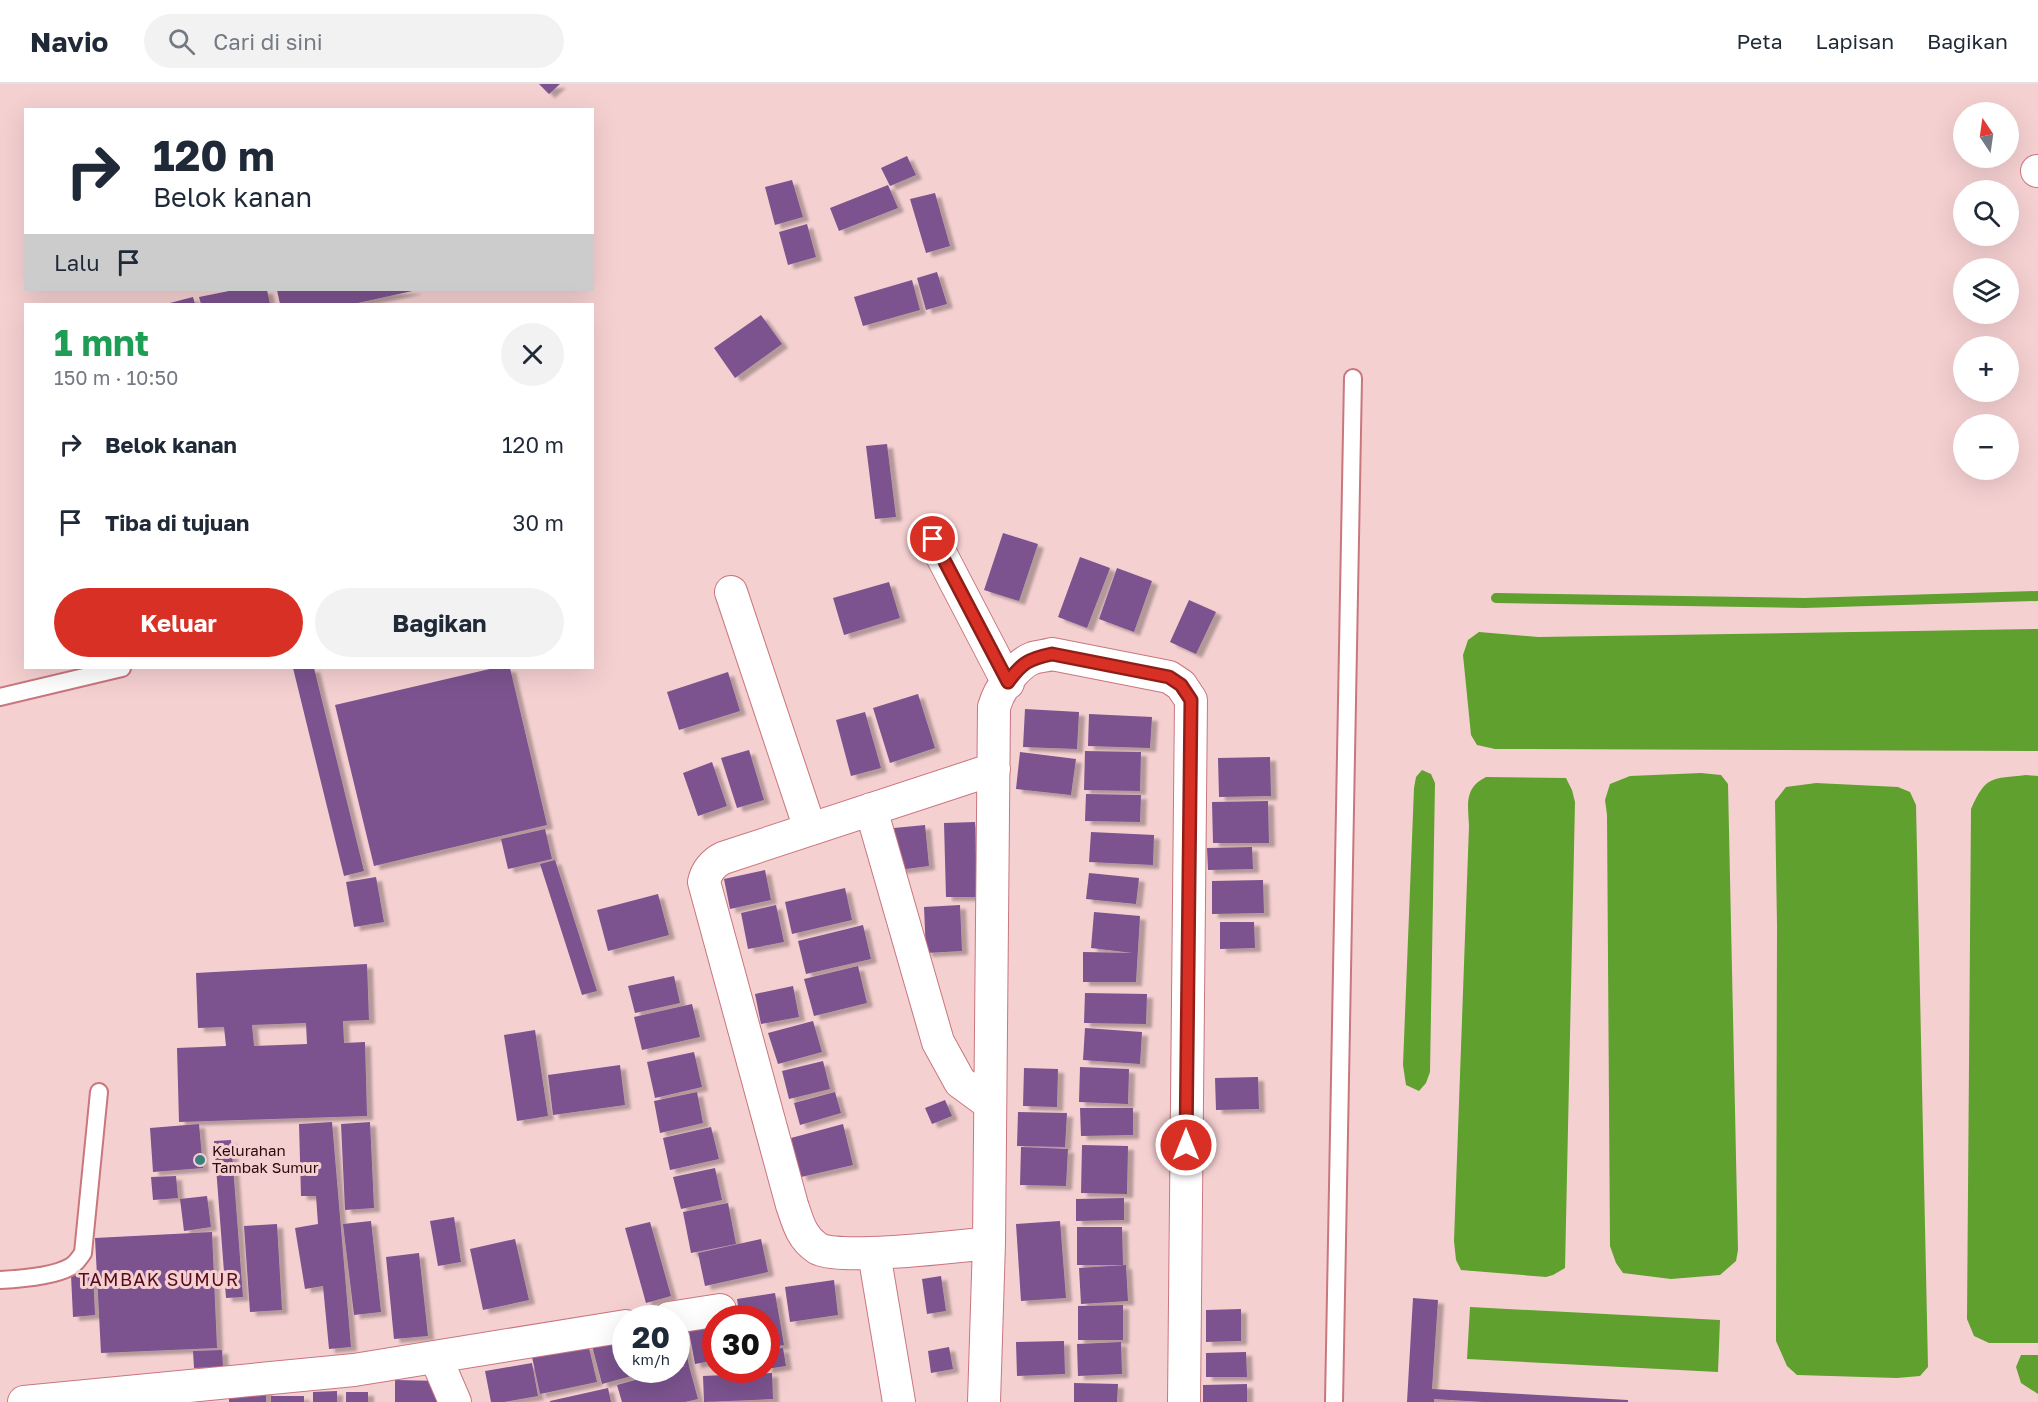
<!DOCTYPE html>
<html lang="id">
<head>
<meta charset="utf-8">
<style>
	:root { --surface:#fff; --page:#f2f2f3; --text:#1f2937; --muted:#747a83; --line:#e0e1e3; --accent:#d93025 }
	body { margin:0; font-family:"Golos Text",sans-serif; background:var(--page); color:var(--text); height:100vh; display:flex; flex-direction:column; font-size:22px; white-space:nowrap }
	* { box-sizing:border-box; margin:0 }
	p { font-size:20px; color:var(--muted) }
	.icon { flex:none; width:33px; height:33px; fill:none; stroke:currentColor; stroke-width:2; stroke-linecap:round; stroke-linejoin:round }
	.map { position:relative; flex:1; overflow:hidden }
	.panel { position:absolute; left:24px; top:219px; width:570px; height:366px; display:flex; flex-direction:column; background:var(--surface); border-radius:0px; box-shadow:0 6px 24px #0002 }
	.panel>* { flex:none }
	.guide { position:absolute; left:24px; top:24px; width:570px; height:183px; border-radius:0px; box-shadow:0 6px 24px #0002; background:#fff; color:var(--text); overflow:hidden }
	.needle { width:39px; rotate:347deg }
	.tools { position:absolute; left:1953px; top:18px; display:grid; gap:12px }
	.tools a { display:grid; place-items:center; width:66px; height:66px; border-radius:50%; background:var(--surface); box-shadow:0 6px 24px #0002; font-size:30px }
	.speed { position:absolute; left:612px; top:1221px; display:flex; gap:12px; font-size:30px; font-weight:700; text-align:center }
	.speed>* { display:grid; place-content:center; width:78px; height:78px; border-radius:50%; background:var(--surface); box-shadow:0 6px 24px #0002; line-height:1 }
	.speed small { font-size:15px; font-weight:400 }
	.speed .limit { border:9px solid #d22; background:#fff; color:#111 }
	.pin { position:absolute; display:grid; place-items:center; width:51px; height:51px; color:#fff; margin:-26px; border:3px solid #fff; border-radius:50%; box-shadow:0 2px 6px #0007 }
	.me { position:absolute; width:66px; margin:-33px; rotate:0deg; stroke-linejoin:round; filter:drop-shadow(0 0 4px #0008) }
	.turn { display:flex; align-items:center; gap:21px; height:126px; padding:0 30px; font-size:27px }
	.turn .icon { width:78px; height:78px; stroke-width:2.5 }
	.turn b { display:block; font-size:42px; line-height:51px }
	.then { display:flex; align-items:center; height:57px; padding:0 30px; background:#0003; gap:12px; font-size:22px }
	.round { display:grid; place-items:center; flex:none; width:63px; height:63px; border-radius:32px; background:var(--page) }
	.summary { display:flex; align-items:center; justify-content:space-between; height:102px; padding:0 30px }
	h1 { font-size:36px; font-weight:700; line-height:45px; color:#1e9e55 }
	.primary-button { display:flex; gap:12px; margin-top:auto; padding:12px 30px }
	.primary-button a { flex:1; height:69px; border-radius:36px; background:var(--accent); color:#fff; font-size:24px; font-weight:700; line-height:69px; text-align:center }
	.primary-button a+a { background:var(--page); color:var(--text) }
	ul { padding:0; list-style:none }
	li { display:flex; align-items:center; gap:18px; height:78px; padding:0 30px }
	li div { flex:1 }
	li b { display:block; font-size:22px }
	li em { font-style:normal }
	header { display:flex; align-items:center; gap:36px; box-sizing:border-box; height:84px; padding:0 30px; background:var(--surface); border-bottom:2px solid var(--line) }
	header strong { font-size:28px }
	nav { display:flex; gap:33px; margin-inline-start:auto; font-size:21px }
	.search { width:420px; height:54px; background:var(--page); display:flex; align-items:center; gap:15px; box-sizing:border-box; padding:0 21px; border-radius:33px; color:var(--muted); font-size:22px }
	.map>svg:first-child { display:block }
	.water { fill:#5fa02e }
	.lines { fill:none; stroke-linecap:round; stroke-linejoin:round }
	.stream { stroke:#5fa02e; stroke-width:10 }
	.building { fill:#7c528f; fill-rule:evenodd; filter:url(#shadow) }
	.service-casing { stroke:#c9767d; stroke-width:20 }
	.minor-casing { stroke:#c9767d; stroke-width:34 }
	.service { stroke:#fff; stroke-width:16 }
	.minor { stroke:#fff; stroke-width:32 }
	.route-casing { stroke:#8d1f18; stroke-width:15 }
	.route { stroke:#d93025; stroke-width:10 }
	.poi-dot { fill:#388180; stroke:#f5d0d1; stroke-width:2 }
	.labels { text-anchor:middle; stroke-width:6; stroke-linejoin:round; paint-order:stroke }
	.poi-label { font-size:15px; fill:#290a0e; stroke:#f5d0d1; text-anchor:start }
	.quarter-label { font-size:18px; letter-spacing:1.5px; fill:#550b1b; stroke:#f5d0d1 }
</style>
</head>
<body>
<header>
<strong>Navio</strong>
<div class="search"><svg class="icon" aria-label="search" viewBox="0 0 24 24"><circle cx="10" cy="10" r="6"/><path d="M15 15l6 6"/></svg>Cari di sini</div>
<nav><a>Peta</a><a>Lapisan</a><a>Bagikan</a></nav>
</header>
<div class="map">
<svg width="2038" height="1318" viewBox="0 0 2038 1318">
	<defs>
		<filter id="shadow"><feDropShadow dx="6" dy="4" stdDeviation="1.5" flood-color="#0004"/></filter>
	</defs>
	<rect width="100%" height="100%" fill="#f5d0d1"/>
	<!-- water -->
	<path class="water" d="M2038,545v122l-543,-2 -18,-4 -6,-10 -8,-80 5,-15 11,-8 59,5z
		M1422,686l9,4 4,9 -5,289 -4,11 -7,8 -13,-6 -3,-20 11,-277 2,-11z
		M1701,689l20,2 7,9 10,466 -2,11 -16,14 -49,4 -48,-6 -7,-10 -6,-17 -3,-431 -2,-15 5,-16 20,-8z
		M2026,691l12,1v567h-49l-15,-7 -7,-17 4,-510c15,-34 21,-30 55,-34z
		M1486,693l80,1 6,12 3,12 -10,466 -12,7 -7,2 -85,-7 -5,-10 -2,-19 15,-415c-1,-22 -5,-38 17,-49z
		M1816,699l82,4 12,5 6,13 12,562 -8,9 -23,2 -100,-3 -10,-9 -11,-25 1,-415 -2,-125 11,-14z
		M1470,1223l250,13 -2,52 -251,-13z
		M2021,1271h17v39l-17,-11 -5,-16z"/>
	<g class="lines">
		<!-- stream -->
		<path class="stream" d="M1496,514l308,5 234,-7"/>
	</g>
	<!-- building -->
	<path class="building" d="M539,0h21l-11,10z
		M907,72l9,19 -26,11 -9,-18z
		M792,96l11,37 -28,8 -10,-38z
		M888,101l10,23 -59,23 -9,-23z
		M935,109l15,53 -24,7 -16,-54z
		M807,140l9,33 -28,8 -9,-33z
		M937,188l10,32 -21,6 -9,-32z
		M912,196l8,30 -57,16 -9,-29z
		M234,206h33l3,14h-69l-2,-7z
		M277,206h140l-64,14h-73z
		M193,213l2,7h-29z
		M761,231l21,29 -47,34 -21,-30z
		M887,360l9,73 -21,2 -9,-73z
		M1003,449l35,11 -19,57 -35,-11z
		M1080,473l30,11 -23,60 -29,-11z
		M1117,484l35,13 -18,51 -35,-13z
		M889,498l11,36 -56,17 -11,-37z
		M1189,516l27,12 -20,42 -26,-12z
		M293,584h21l50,203 -20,5z
		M494,584h16l37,157 -173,41 -39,-161z
		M728,588l12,39 -61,19 -12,-38z
		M918,610l17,54 -45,15 -17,-55z
		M1025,625l54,3 -2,37 -54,-2z
		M865,628l16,56 -30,8 -15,-56z
		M1089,630l63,3 -2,31 -62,-2z
		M749,666l15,50 -27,8 -16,-50z
		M1085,667l56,1 -1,39 -56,-1z
		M1020,668l56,7 -5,36 -55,-6z
		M1270,673l1,39 -52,1 -1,-39z
		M712,678l15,44 -29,10 -15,-43z
		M1086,710l55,1 -1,27 -55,-1z
		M1268,717l1,42h-56l-1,-41z
		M975,738l2,75h-31l-2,-74z
		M925,741l4,41 -31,4 -4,-42z
		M545,745l7,30 -44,10 -7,-30z
		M1091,748l63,3 -1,30 -64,-3z
		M1252,763l1,22 -45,1 -1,-22z
		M555,776l42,131 -15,4 -42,-131z
		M765,786l6,30 -41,9 -6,-30z
		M1089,789l50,5 -3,26 -50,-5z
		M376,793l8,45 -30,5 -8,-45z
		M1263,796l1,33 -52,1v-33z
		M845,804l7,32 -60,14 -7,-32z
		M658,810l11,41 -61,16 -11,-41z
		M776,821l8,37 -36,7 -7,-36z
		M960,821l2,46 -36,2 -2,-46z
		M1094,828l46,4 -4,66h-53v-30l50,1 -42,-5z
		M1220,838h34l1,26 -35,1z
		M863,841l8,34 -65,15 -8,-33z
		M367,880l2,56 -26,1 1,22 21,-1 2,74 -188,6 -2,-74 49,-2 -2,-19 -26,1 -2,-55zM306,939l1,21 -53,2 -2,-21z
		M858,882l9,37 -53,13 -10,-37z
		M674,892l6,27 -45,10 -7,-27z
		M793,902l6,31 -38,7 -6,-30z
		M1085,909l62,1 -1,30 -62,-1z
		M692,920l8,33 -58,13 -8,-33z
		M813,937l9,31 -44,12 -10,-31z
		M1085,944l57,4 -2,32 -57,-4z
		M535,946l13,86 -31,5 -13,-86z
		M694,968l8,35 -47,11 -8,-36z
		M823,977l7,28 -41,10 -7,-28z
		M620,981l5,40 -72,10 -5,-40z
		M1080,983l49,2 -1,35 -49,-2z
		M1024,984l34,1 -1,38 -34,-1z
		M1258,993l1,32 -43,1 -1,-32z
		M697,1008l6,31 -43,10 -6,-32z
		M835,1008l6,21 -41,12 -6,-22z
		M945,1016l7,16 -20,8 -7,-16z
		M1080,1024h53v27l-52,1z
		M1018,1028l49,1 -2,34 -48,-1z
		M332,1038l19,225 -22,2 -6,-63 -18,3 -10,-61 23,-4 -2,-28h-15l-2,-72z
		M370,1038l4,86 -29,2 -4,-86z
		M199,1040l4,44 -50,4 -3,-44z
		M843,1040l10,41 -52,12 -10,-39z
		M711,1043l8,32 -49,11 -7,-32z
		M231,1056l12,157 -17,1 -12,-157z
		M1082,1061l46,1 -1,48 -46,-1z
		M1021,1063l47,2 -2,37 -46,-1z
		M715,1084l7,32 -41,9 -8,-32z
		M176,1092l2,22 -25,2 -2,-23z
		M207,1112l4,31 -27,4 -4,-32z
		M1124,1114v22l-48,1v-22z
		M728,1119l8,41 -45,9 -8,-41z
		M454,1133l7,45 -23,4 -8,-45z
		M371,1137l10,91 -27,3 -11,-91z
		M1060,1137l6,77 -45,3 -5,-77z
		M650,1138l21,74 -25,7 -21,-75z
		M277,1140l5,86 -32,2 -6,-86z
		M1077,1143h45l1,38h-46z
		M212,1148l5,116 -116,5 -6,-115z
		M515,1155l14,61 -46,10 -13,-61z
		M761,1155l7,33 -63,14 -7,-33z
		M419,1169l9,83 -34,3 -8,-82z
		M1126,1181l2,36 -47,3 -2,-36z
		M93,1189l2,42 -22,2 -2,-42z
		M941,1192l5,35 -19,3 -5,-35z
		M834,1196l4,35 -48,7 -5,-35z
		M775,1209l9,52 -18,3v-30h-26l-3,-19z
		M1413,1214l25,2 -6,89 196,11v2h-145l-49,-3v3h-27z
		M1123,1221v35h-45v-34z
		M1241,1225v32l-35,1v-32z
		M716,1234v42l-21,4 -8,-43z
		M681,1239l8,43 9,33 -13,3h-63l-5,-17 69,-19 -10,2v-44z
		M626,1248v38h11l2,4 -37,10 -11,-42z
		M1064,1257l1,33 -48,2 -1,-34z
		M1121,1258l1,32 -44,2 -1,-32z
		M588,1260l9,38 -57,12 -8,-37z
		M949,1263l4,22 -22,4 -3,-22z
		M783,1264l3,18 -20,3v-19z
		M222,1266l1,17 -29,1 -1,-17z
		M1246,1268l1,25h-41v-24z
		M532,1279l6,33 -34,6h-13l-6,-31z
		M772,1289l1,26 -69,3 -1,-26z
		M395,1296l46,1 -1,21h-45z
		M1074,1299l44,1 -1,18h-43z
		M1247,1300v18h-44v-17z
		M266,1303v15h-37v-13z
		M608,1304l3,14h-61v-1z
		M337,1307v11h-24v-10z
		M346,1308h22v10h-22z
		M271,1312h33v6h-33z"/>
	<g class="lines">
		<defs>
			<path id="service" d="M0,613l122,-29
				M0,1196c19,-1 54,-4 70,-13 7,-4 9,-9 13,-14l16,-161
				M1334,1318l19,-1024"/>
			<path id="minor" d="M2037,87h1
				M933,455l75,144
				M731,508l79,237
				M871,725l67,233 22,40 30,22
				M989,1159c-29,3 -154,18 -172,5 -16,-11 -19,-26 -25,-43l-88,-323c2,-10 9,-19 19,-24l271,-89
				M874,1169l25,149
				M669,1234l51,-8
				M436,1274l19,44
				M24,1318l330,-32 272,-44
				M984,1318l5,-159 5,-536c5,-17 21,-42 39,-49 6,-2 13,-2 19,-4l117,23 12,8 10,15 -7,702"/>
		</defs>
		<!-- service casing -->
		<use href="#service" class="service-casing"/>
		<!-- minor casing -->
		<use href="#minor" class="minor-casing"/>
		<!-- service -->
		<use href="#service" class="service"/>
		<!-- minor -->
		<use href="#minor" class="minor"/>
	</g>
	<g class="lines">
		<defs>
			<path id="route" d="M933,455l75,143c14,-19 20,-23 44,-28l117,23 12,8 10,15 -5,445"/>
		</defs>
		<!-- route casing -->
		<use href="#route" class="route-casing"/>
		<!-- route -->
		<use href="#route" class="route"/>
	</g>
	<!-- markers -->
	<circle class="poi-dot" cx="200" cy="1076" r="6"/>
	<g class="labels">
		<!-- poi labels -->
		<g class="poi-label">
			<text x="212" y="1072">Kelurahan<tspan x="212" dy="17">Tambak Sumur</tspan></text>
		</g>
		<!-- quarter labels -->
		<g class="quarter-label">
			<text x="159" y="1202">TAMBAK SUMUR</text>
		</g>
	</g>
</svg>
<div class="tools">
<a><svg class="needle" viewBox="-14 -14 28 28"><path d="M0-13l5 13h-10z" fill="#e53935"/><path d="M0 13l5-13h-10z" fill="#747a83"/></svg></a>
<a><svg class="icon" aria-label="search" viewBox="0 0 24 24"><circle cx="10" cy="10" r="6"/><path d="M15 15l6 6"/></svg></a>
<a><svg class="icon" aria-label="layers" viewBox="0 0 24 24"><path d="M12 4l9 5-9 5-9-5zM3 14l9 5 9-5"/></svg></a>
<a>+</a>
<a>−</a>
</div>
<div class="speed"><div>20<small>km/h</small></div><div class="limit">30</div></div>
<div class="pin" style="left:933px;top:455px;background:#d93025"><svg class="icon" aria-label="arrive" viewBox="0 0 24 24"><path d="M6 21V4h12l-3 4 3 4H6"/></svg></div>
<svg class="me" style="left:1186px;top:1061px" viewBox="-20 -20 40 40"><circle r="17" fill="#d93025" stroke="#fff" stroke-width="3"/><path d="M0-11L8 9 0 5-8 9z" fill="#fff"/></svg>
<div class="guide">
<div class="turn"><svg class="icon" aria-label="right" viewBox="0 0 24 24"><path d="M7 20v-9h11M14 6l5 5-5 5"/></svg><div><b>120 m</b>Belok kanan</div></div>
<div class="then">Lalu<svg class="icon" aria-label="arrive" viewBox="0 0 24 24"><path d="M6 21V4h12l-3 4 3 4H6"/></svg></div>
</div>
<section class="panel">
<div class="summary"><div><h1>1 mnt</h1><p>150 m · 10:50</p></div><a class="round"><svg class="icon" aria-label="close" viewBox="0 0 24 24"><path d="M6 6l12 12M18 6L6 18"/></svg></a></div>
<ul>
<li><svg class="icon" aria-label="right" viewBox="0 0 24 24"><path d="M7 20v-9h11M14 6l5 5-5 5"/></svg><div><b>Belok kanan</b></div><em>120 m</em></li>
<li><svg class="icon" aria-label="arrive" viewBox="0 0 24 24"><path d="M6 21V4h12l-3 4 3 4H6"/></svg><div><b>Tiba di tujuan</b></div><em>30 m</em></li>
</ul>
<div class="primary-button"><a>Keluar</a><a>Bagikan</a></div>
</section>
</div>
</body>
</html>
